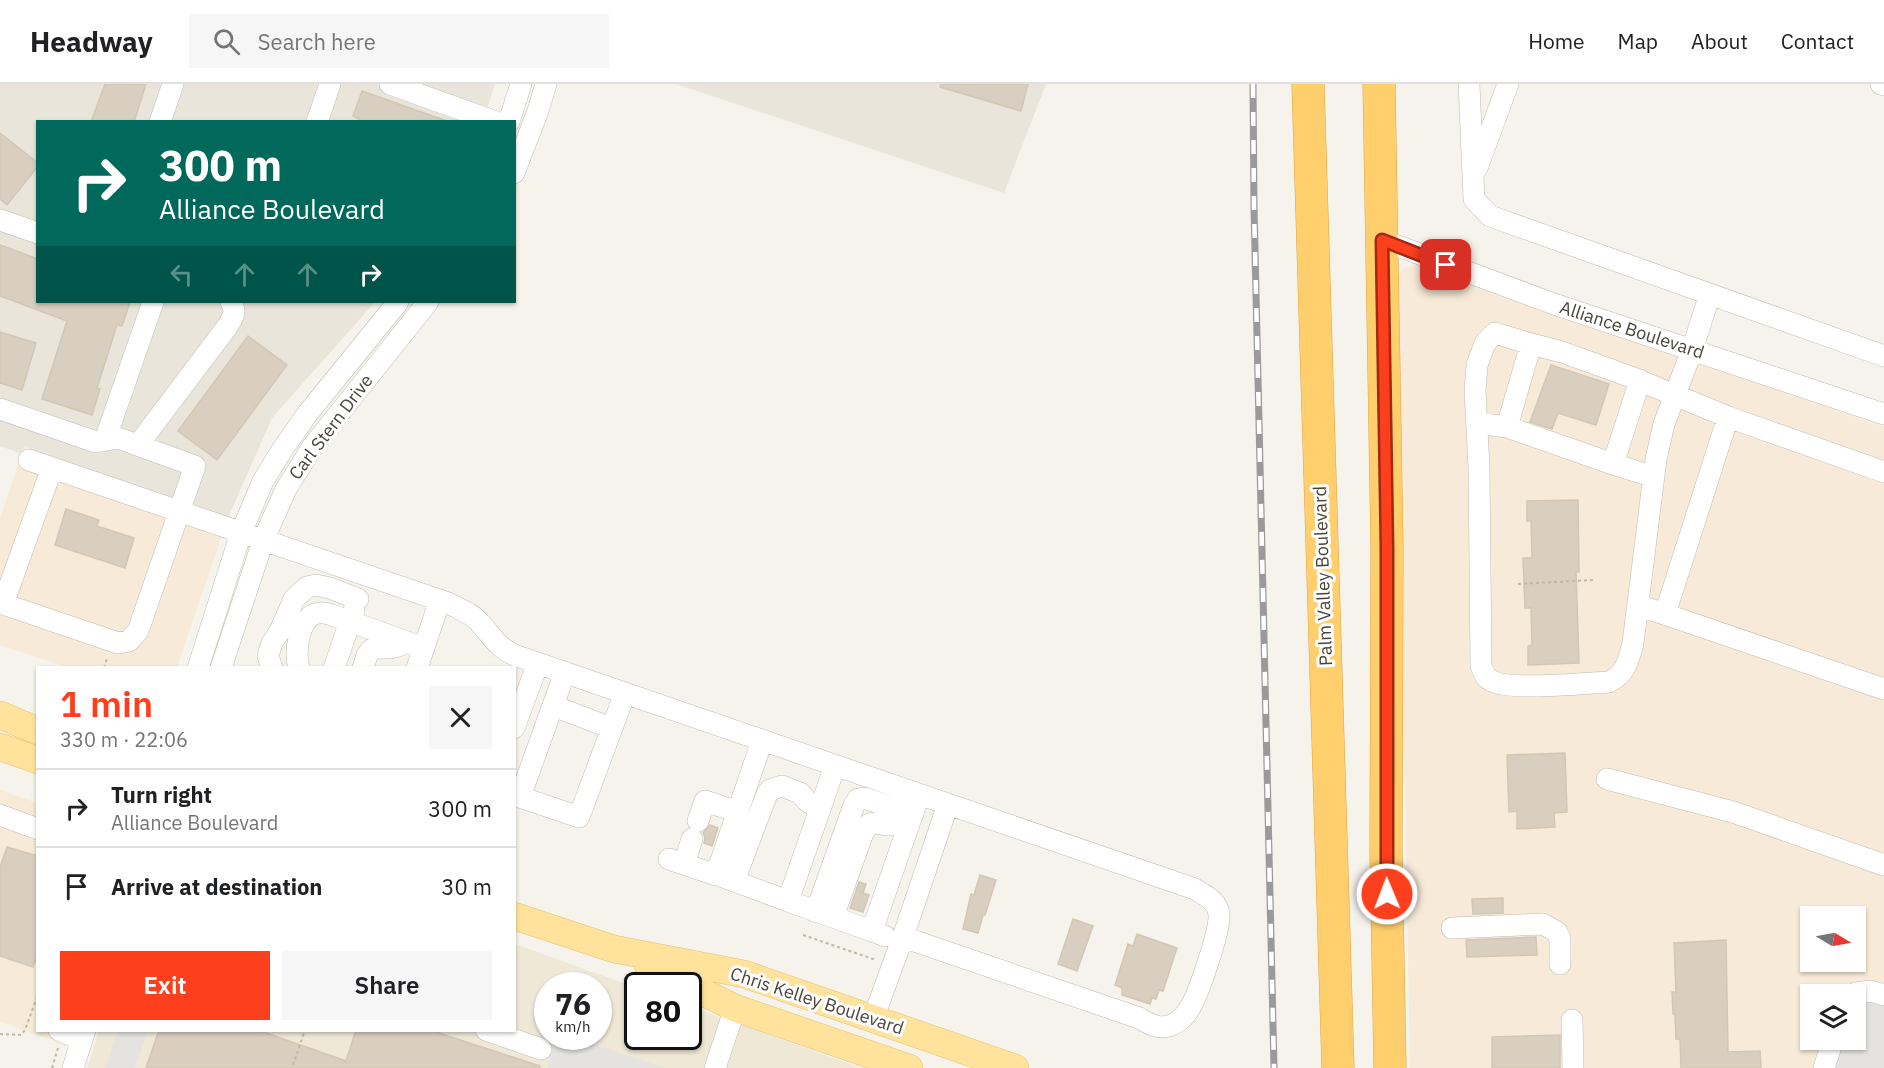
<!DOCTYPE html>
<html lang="en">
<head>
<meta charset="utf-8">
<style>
	:root { --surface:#fff; --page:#f6f6f6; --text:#202124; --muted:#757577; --line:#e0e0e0; --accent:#fc3f1d }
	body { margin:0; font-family:"IBM Plex Sans",sans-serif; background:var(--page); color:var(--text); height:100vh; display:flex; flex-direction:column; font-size:22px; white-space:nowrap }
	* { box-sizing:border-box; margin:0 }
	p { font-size:20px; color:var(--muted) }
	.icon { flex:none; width:33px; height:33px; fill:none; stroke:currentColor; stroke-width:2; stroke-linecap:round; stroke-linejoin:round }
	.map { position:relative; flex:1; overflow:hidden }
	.sheet { position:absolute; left:36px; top:582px; width:480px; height:366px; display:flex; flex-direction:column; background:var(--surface); border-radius:0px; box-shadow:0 2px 4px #0004 }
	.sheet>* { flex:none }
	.top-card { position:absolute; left:36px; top:36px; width:480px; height:183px; border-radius:0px; box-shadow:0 2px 4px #0004; background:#00695c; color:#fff; overflow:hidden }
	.needle { width:39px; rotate:100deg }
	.buttons { position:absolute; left:1800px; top:822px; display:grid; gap:12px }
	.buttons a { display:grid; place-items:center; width:66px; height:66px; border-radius:0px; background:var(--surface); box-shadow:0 2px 4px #0004; font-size:30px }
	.speed { position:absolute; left:534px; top:888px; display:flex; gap:12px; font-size:30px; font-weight:700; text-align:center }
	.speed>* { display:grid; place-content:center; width:78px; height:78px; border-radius:50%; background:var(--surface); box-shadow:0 2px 4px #0004; line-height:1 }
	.speed small { font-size:15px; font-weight:400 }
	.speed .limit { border:3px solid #111; border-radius:9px; background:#fff; color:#111 }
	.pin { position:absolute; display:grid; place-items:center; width:51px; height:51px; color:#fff; margin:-26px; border-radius:12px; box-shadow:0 3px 9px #0006 }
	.me { position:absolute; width:66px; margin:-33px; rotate:359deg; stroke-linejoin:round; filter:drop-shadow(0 0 4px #0008) }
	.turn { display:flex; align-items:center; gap:21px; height:126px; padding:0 24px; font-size:27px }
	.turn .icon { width:78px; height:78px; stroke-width:2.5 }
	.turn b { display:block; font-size:42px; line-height:51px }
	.lanes { display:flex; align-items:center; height:57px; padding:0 24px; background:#0003; justify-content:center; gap:30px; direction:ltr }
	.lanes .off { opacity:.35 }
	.round { display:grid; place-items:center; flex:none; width:63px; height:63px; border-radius:0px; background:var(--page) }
	.overview { display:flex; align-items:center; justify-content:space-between; height:102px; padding:0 24px }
	h1 { font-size:36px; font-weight:600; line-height:45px; color:var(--accent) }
	.cta { display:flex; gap:12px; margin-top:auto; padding:12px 24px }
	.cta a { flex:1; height:69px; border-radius:0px; background:var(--accent); color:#fff; font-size:24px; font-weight:600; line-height:69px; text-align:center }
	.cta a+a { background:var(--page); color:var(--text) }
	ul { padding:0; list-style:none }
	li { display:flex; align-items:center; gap:18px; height:78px; padding:0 24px; border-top:2px solid var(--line) }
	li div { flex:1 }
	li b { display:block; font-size:22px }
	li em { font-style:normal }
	header { display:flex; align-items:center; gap:36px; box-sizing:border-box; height:84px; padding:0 30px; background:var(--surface); border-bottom:2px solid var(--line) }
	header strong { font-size:28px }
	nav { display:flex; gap:33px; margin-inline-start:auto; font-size:21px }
	.search { width:420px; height:54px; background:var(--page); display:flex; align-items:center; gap:15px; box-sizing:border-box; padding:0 21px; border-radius:0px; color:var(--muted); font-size:22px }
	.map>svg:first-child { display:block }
	.residential { fill:#eae5da }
	.commercial { fill:#f7ead8; fill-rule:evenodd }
	.education { fill:#efe8d6; fill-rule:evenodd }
	.parking { fill:#e5e3e0 }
	.building { fill:#d8cfc1; stroke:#d3c7b4; stroke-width:1.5 }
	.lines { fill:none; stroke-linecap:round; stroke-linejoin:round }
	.minor-casing { stroke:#c2bbae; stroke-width:22 }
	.major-casing { stroke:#e6c16a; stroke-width:28 }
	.highway-casing { stroke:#e0a43c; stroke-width:33 }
	.path { stroke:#c4b79f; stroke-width:2; stroke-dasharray:3 3; stroke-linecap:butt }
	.minor { stroke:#fff; stroke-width:21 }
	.major { stroke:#ffe39c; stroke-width:27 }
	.highway { stroke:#ffcf6e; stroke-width:32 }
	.rail-casing { stroke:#9a9a9a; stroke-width:7 }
	.rail { stroke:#fff; stroke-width:4.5; stroke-dasharray:14; stroke-linecap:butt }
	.route-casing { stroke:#a42913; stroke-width:15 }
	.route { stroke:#fc3f1d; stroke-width:10 }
	.labels { text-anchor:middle; stroke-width:6; stroke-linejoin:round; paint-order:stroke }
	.street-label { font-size:18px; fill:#4b4439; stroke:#fff }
</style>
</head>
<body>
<header>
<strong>Headway</strong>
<div class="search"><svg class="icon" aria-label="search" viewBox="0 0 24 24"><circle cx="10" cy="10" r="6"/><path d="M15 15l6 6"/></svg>Search here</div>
<nav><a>Home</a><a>Map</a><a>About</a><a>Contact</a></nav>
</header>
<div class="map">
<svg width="1884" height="984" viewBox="0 0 1884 984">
	<rect width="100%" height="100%" fill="#f6f3ec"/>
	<!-- residential -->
	<path class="residential" d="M0,0h495l-12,37 -445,1v180h337l-103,116 -44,100 -203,-71 -3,7 -22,-8z
		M676,0h370l-42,109z"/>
	<!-- commercial -->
	<path class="commercial" d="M1418,181l466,162v641h-474l-14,-786 7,-14zM1810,832h46v46h-46zM1810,910h46v46h-46z
		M24,363l204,71 -51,149h-110l-67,-22v-127z
		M0,706l37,13 1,227 34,1 -6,15 -66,-25z"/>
	<!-- education -->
	<path class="education" d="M515,860l122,44 1,48h50l1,-30 172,62h-774l12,-37 415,-1zM548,902h50v50h-50z"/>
	<!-- parking -->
	<path class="parking" d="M1858,913l26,8v63h-49l9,-28h12v-35z
		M547,945l1,7 24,1 93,31h-117l2,-7 -6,-21z
		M118,947h30l-13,37h-30z"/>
	<!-- building -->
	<path class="building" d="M105,0h41l-12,38h-43z
		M941,0h87l-7,27 -81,-24z
		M362,7l82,29 -1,2h-85l1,-3 -6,-3z
		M0,49l38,30v3l-31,39 -7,-6z
		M0,161l38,14v43h92l-8,24 -5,-1 -20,63 3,1 -8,26 -50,-16 25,-78 -67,-25z
		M0,248l36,11 -14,47 -22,-7z
		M248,252l39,29 -70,95 -39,-29z
		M1551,281l58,19 -13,41 -38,-12 -6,16 -22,-7z
		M1578,416l1,72h-3l3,91 -51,2v-19l4,-1 -1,-37h-6l-2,-50h9l-1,-37h-4v-20z
		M66,425l33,11 -2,6 37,12 -9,30 -70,-23z
		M1565,669l2,59 -13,1 1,14 -38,2v-18l-8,1 -2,-57z
		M710,741l8,3 -6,18 -8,-3 1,-6 -2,-4z
		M7,763l31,9v98l-5,13 -33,-11v-89z
		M980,791l16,5 -11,35h-2l-5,18 -15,-4 8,-35 3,1z
		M859,798l7,2 -3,9 6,2 -6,17 -13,-4z
		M1503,814v15l-30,1 -1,-15z
		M1073,835l20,7 -16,45 -19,-7z
		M1137,850l40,14 -14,43 -4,-1 -3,9 -4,-1 -2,6 -28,-9v-7l-7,-3 13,-41 5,2z
		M1536,853l1,18 -70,2 -1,-17z
		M1726,856l2,112 32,-1 1,17h-80l-1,-29h-4l-1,-25h-2l-1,-22h4l-2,-49z
		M159,946h99l88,31 10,-31h74l110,36 -1,2h-393z
		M1560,951v33h-68v-31z"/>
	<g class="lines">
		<defs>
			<path id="minor" d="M390,0l106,38
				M1469,0l5,115 16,17 394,140
				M1881,0l3,1
				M160,38l13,-38
				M317,38l13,-38
				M509,38l12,-38
				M1477,84l31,-84
				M514,89l24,-62 8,-27
				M0,136l38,13
				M1382,156l172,64 330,110
				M1531,260l31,8 69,25 97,40 156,55
				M1640,296l-27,84 41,13
				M0,325l96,33 22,-4 77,28 -57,165 -9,10 -11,2 -118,-40
				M1477,339l30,4 24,-83 -36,-11 -10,10 -8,22 -2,26 4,77 2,198c3,7 4,12 11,15 18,10 93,2 117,1 16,-7 20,-22 24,-39l23,-184 8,-35 28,-74 18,-56
				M1507,343l106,37
				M105,356l48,-138
				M138,361l89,-118c6,-9 10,-16 4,-25
				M29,376l419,143c11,6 24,10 32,20 13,14 15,22 34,32l681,234c11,7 23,12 24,26 1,16 -19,74 -27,89 -4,9 -13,19 -23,22 -12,3 -21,-3 -30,-8l-236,-81
				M3,520l49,-136
				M1638,521l246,84
				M1665,530l63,-197
				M198,584l43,-135 22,-52 19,-31 26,-37 90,-111
				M221,584l42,-127 23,-52 27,-43 115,-144
				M272,584l-4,-12 4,-13 8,-12 14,-32 13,-12 9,-2 14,3 28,11
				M299,584c-5,-16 0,-52 19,-55 5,-1 9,0 14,2l92,33
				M334,584l20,-58
				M363,584l4,-13 5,-6c15,-2 22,1 35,-7
				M417,584l23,-68
				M564,626l47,18
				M514,644l24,-65
				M835,682l-47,135 84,30
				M1607,695l126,33 151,53
				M514,711l65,22 46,-124
				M520,713l45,-125
				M0,731l38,14
				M698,737l7,-20 33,11
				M669,775l47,16 46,-134
				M684,780l8,-25
				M723,793l65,24
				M734,797l33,-87 3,-4 12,-4 18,7 8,9 12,5
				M816,828l38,-107 4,-6 6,-1 49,16
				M833,833l30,-84 6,-9c10,-3 11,1 20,1 10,-1 8,-3 19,1
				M1452,844l91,-4 14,8 3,7v25
				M885,852l-13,-5 45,-130
				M1854,910l2,-1 15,-2 13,4
				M873,935l30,-82 45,-133
				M1572,936l1,48
				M59,946l23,10
				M486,946l55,19
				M73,984l12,-38
				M715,984l20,-60
				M1824,984l9,-28"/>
			<path id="major" d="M0,631l38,16
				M0,663l38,13
				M514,832l100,33 130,25 271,94
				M648,881l87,43 174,60"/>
			<path id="highway" d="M1308,0l30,984
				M1379,0l8,464 -1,302 4,218"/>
		</defs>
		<!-- minor casing -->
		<use href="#minor" class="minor-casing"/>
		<!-- major casing -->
		<use href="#major" class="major-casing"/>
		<!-- highway casing -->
		<use href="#highway" class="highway-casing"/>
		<!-- path -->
		<path class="path" d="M1518,500l76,-4
			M104,584l3,-10
			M803,851l73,25
			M0,950l21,1 4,-5 13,-36
			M293,981l12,-35
			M52,984l6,-20"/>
		<!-- minor -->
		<use href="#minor" class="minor"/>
		<!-- major -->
		<use href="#major" class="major"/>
		<!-- highway -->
		<use href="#highway" class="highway"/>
		<defs>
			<path id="rail" d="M1253,0l1,123 20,861"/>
		</defs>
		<!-- rail casing -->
		<use href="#rail" class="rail-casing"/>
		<!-- rail -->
		<use href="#rail" class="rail"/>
	</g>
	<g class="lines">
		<defs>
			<path id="route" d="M1387,810v-346l-5,-308 64,25"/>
		</defs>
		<!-- route casing -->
		<use href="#route" class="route-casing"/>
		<!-- route -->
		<use href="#route" class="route"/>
	</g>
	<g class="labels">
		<!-- street labels -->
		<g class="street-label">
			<text transform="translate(1632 246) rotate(18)" y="6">Alliance Boulevard</text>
			<text transform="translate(331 343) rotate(-53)" y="6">Carl Stern Drive</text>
			<text transform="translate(1323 492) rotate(-92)" y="6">Palm Valley Boulevard</text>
			<text transform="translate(817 917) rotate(18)" y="6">Chris Kelley Boulevard</text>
		</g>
	</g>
</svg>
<div class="buttons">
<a><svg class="needle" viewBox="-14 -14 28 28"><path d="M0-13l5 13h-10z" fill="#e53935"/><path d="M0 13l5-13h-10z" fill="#757577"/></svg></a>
<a><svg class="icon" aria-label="layers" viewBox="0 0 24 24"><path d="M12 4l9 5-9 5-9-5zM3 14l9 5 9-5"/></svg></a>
</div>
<div class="speed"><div>76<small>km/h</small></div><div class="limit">80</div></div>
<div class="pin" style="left:1446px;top:181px;background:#d93025"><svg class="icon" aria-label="arrive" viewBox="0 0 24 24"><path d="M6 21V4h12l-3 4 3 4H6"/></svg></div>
<svg class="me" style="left:1387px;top:810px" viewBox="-20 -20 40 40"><circle r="17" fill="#fc3f1d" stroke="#fff" stroke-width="3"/><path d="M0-11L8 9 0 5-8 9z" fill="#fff"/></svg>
<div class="top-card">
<div class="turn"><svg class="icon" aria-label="right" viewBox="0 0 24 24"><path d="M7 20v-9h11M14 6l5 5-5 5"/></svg><div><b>300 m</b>Alliance Boulevard</div></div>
<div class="lanes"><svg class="icon off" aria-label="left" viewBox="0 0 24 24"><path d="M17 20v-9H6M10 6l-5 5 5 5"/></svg><svg class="icon off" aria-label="ahead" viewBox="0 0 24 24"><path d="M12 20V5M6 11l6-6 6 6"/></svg><svg class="icon off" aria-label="ahead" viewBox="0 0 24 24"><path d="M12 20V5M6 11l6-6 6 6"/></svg><svg class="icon" aria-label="right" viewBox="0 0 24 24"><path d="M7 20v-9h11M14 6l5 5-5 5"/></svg></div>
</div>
<section class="sheet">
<div class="overview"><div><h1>1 min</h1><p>330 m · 22:06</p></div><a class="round"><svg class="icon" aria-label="close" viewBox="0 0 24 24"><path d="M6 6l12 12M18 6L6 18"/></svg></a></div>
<ul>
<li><svg class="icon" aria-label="right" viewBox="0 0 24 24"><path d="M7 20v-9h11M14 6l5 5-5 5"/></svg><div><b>Turn right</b><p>Alliance Boulevard</p></div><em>300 m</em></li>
<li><svg class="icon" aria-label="arrive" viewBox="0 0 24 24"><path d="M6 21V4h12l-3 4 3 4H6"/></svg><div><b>Arrive at destination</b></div><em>30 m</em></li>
</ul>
<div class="cta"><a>Exit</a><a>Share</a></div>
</section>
</div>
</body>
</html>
